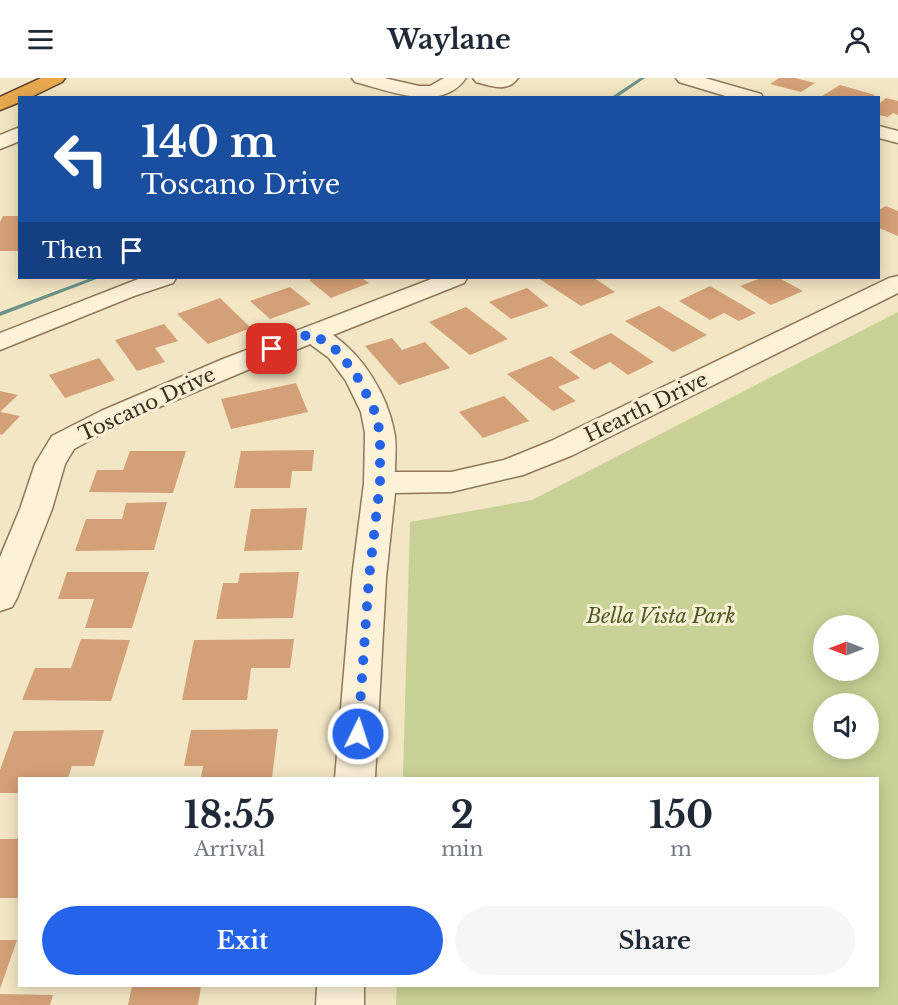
<!DOCTYPE html>
<html lang="en">
<head>
<meta charset="utf-8">
<style>
	:root { --surface:#fff; --page:#f6f6f7; --text:#1f2937; --muted:#747a83; --accent:#2563eb }
	body { margin:0; font-family:"Libre Baskerville",serif; background:var(--page); color:var(--text); height:100vh; display:flex; flex-direction:column; font-size:22px; white-space:nowrap }
	* { box-sizing:border-box; margin:0 }
	p { font-size:20px; color:var(--muted) }
	.icon { flex:none; width:33px; height:33px; fill:none; stroke:currentColor; stroke-width:2; stroke-linecap:round; stroke-linejoin:round }
	.map { position:relative; flex:1; overflow:hidden }
	.details { position:absolute; left:18px; top:699px; width:861px; height:210px; display:flex; flex-direction:column; background:var(--surface); border-radius:0px; box-shadow:0 3px 15px #0003 }
	.details>* { flex:none }
	.hud { position:absolute; left:18px; top:18px; width:862px; height:183px; border-radius:0px; box-shadow:0 3px 15px #0003; background:#1a4fa0; color:#fff; overflow:hidden }
	.needle { width:39px; rotate:270deg }
	.controls { position:absolute; left:813px; top:537px; display:grid; gap:12px }
	.controls a { display:grid; place-items:center; width:66px; height:66px; border-radius:50%; background:var(--surface); box-shadow:0 3px 15px #0003; font-size:30px }
	.pin { position:absolute; display:grid; place-items:center; width:51px; height:51px; color:#fff; margin:-26px; border-radius:12px; box-shadow:0 3px 9px #0006 }
	.me { position:absolute; width:66px; margin:-33px; rotate:4deg; stroke-linejoin:round; filter:drop-shadow(0 0 4px #0008) }
	.turn { display:flex; align-items:center; gap:21px; height:126px; padding:0 24px; font-size:27px }
	.turn .icon { width:78px; height:78px; stroke-width:2.5 }
	.turn b { display:block; font-size:42px; line-height:51px }
	.then { display:flex; align-items:center; height:57px; padding:0 24px; background:#0003; gap:12px; font-size:22px }
	.eta { display:flex; justify-content:space-evenly; align-items:center; height:102px; text-align:center }
	.eta b { font-size:36px; font-weight:700; line-height:42px }
	.cta { display:flex; gap:12px; margin-top:auto; padding:12px 24px }
	.cta a { flex:1; height:69px; border-radius:36px; background:var(--accent); color:#fff; font-size:24px; font-weight:700; line-height:69px; text-align:center }
	.cta a+a { background:var(--page); color:var(--text) }
	header { display:flex; justify-content:space-between; align-items:center; height:78px; padding:0 24px; background:var(--surface); font-size:27px; font-weight:700 }
	.map>svg:first-child { display:block }
	.green { fill:#c9d296; fill-rule:evenodd }
	.lines { fill:none; stroke-linecap:round; stroke-linejoin:round }
	.stream { fill:#6c948b; fill-rule:evenodd }
	.building { fill:#d4a077 }
	.minor-casing { stroke:#8f7758; stroke-width:3 }
	.highway-casing { stroke:#5c442d; stroke-width:3 }
	.minor { fill:#fcf2d8; fill-rule:evenodd }
	.highway { fill:#e8a94e; fill-rule:evenodd }
	.route { stroke:#2563eb; stroke-width:10; stroke-dasharray:0 18 }
	.labels { text-anchor:middle; stroke-width:6; stroke-linejoin:round; paint-order:stroke }
	.street-label { font-size:20px; fill:#3d2e1e; stroke:#f9efd4 }
	.park-label { font-size:20px; font-style:italic; fill:#4c5c22; stroke:#f9efd4 }
</style>
</head>
<body>
<header><svg class="icon" aria-label="menu" viewBox="0 0 24 24"><path d="M4 6h16M4 12h16M4 18h16"/></svg>Waylane<svg class="icon" aria-label="person" viewBox="0 0 24 24"><circle cx="12" cy="8" r="4"/><path d="M4 21q1-7 8-7t8 7"/></svg></header>
<div class="map">
<svg width="898" height="927" viewBox="0 0 898 927">
	<rect width="100%" height="100%" fill="#f2e6c4"/>
	<!-- green -->
	<path class="green" d="M898,234v693h-502l1,-19h481v-208h-475l7,-256 122,-22zM824,548h44v44h-44zM824,626h44v44h-44z"/>
	<g class="lines">
		<!-- stream -->
		<path class="stream" d="M640,0h5l-29,20h-6z
			M91,200h8l-99,38v-4z"/>
	</g>
	<!-- building -->
	<path class="building" d="M779,0h16l20,5 -14,9 -31,-8z
		M840,7l35,10 -4,3h-52z
		M886,20l12,3v14l-5,-2 -5,4 -9,-2v-11z
		M886,128l12,5v25l-19,-8v-18z
		M3,138h17v35h-20v-29z
		M316,200h46l7,5 -38,15 -22,-18z
		M538,200h56l21,14 -34,14z
		M761,200h18l24,13 -32,14 -31,-19z
		M710,208l46,27 -17,8 -15,-8 -14,7 -31,-19z
		M290,209l21,17 -41,15 -20,-18z
		M527,210l22,18 -38,13 -22,-17z
		M220,220l31,30 -43,16 -31,-30z
		M659,228l48,29 -34,17 -48,-31z
		M466,229l42,32 -38,16 -41,-33z
		M164,246l14,17 -23,7 10,14 -28,9 -22,-31z
		M611,255l43,29 -26,13 -18,-13 -16,8 -25,-18z
		M392,260l10,12 23,-8 25,26 -51,17 -34,-39z
		M551,278l29,22 -22,9 18,14 -23,10 -46,-37z
		M99,280l16,22 -50,18 -16,-23z
		M296,305l12,29 -77,17 -10,-30z
		M0,313l18,4 -18,17 20,4 -18,19 -2,-1z
		M504,318l25,25 -46,17 -24,-26z
		M314,372l-2,21h-20l-2,17h-56l7,-37z
		M130,373h56l-13,42 -84,-1 8,-22h26z
		M167,424l-13,48 -79,1 11,-32h36l4,-16z
		M307,430l-5,42 -58,1 7,-42z
		M67,494h82l-17,56h-47l9,-29h-36z
		M299,494l-6,46 -77,1 7,-36h15l2,-10z
		M81,561l49,1 -19,61 -89,-1 13,-32h36z
		M294,561l-4,29h-39l-4,32h-65l12,-60z
		M278,651l-6,49h-71l2,-12h-19l7,-36z
		M104,652l-10,36h-22l-4,12h-48v15h-20v-23l14,-39z
		M20,754v66h-20v-59h17z
		M0,862h17l-17,49z
		M132,908h69l-3,19h-70z
		M0,916l53,1 -3,10h-50z"/>
	<g class="lines">
		<defs>
			<path id="minor" d="M352,0h32l35,8h11l14,-8h22c-25,36 -78,12 -111,4z
				M473,0h45c-11,15 -26,8 -42,4z
				M676,0h29l56,16 2,4h-31l-53,-16z
				M879,48l19,5v12l-19,-5z
				M20,49v14l-20,8v-14z
				M898,198v17l-325,162 -50,20 -72,17 -56,1 -9,85 -11,200h-40l17,-200 12,-95 1,-50 -4,-21 -15,-31 -17,-23 -19,-14 -189,79 -47,26 -9,15 -13,45 -35,89 -5,9 -12,4v-54l20,-48 15,-45 17,-28 49,-25 122,-52 211,-81h33l-3,5 -131,52c30,21 54,59 61,96 3,13 1,28 1,41h56l53,-12 47,-19 338,-163z
				M141,200h35l-3,5 -39,13 -134,54v-17z
				M317,908h47v19h-48z"/>
			<path id="highway" d="M41,0h24l-3,4 -33,16h-9v4l-20,8v-13z"/>
		</defs>
		<!-- minor casing -->
		<use href="#minor" class="minor-casing"/>
		<!-- highway casing -->
		<use href="#highway" class="highway-casing"/>
		<!-- minor -->
		<use href="#minor" class="minor"/>
		<!-- highway -->
		<use href="#highway" class="highway"/>
	</g>
	<g class="lines">
		<!-- route -->
		<path class="route" d="M272,271l40,-16 27,19 21,29 15,31 5,21v50l-11,95 -11,156"/>
	</g>
	<g class="labels">
		<!-- street labels -->
		<g class="street-label">
			<text transform="translate(147 326) rotate(-25)" y="7">Toscano Drive</text>
			<text transform="translate(646 329) rotate(-26)" y="7">Hearth Drive</text>
		</g>
		<!-- park labels -->
		<g class="park-label">
			<text x="661" y="545">Bella Vista Park</text>
		</g>
	</g>
</svg>
<div class="controls">
<a><svg class="needle" viewBox="-14 -14 28 28"><path d="M0-13l5 13h-10z" fill="#e53935"/><path d="M0 13l5-13h-10z" fill="#747a83"/></svg></a>
<a><svg class="icon" aria-label="sound" viewBox="0 0 24 24"><path d="M4 9h4l5-4v14l-5-4H4zM17 9q2 3 0 6"/></svg></a>
</div>
<div class="pin" style="left:272px;top:271px;background:#d93025"><svg class="icon" aria-label="arrive" viewBox="0 0 24 24"><path d="M6 21V4h12l-3 4 3 4H6"/></svg></div>
<svg class="me" style="left:358px;top:656px" viewBox="-20 -20 40 40"><circle r="17" fill="#2563eb" stroke="#fff" stroke-width="3"/><path d="M0-11L8 9 0 5-8 9z" fill="#fff"/></svg>
<div class="hud">
<div class="turn"><svg class="icon" aria-label="left" viewBox="0 0 24 24"><path d="M17 20v-9H6M10 6l-5 5 5 5"/></svg><div><b>140 m</b>Toscano Drive</div></div>
<div class="then">Then<svg class="icon" aria-label="arrive" viewBox="0 0 24 24"><path d="M6 21V4h12l-3 4 3 4H6"/></svg></div>
</div>
<section class="details">
<div class="eta">
<div><b>18:55</b><p>Arrival</p></div>
<div><b>2</b><p>min</p></div>
<div><b>150</b><p>m</p></div>
</div>
<div class="cta"><a>Exit</a><a>Share</a></div>
</section>
</div>
</body>
</html>
